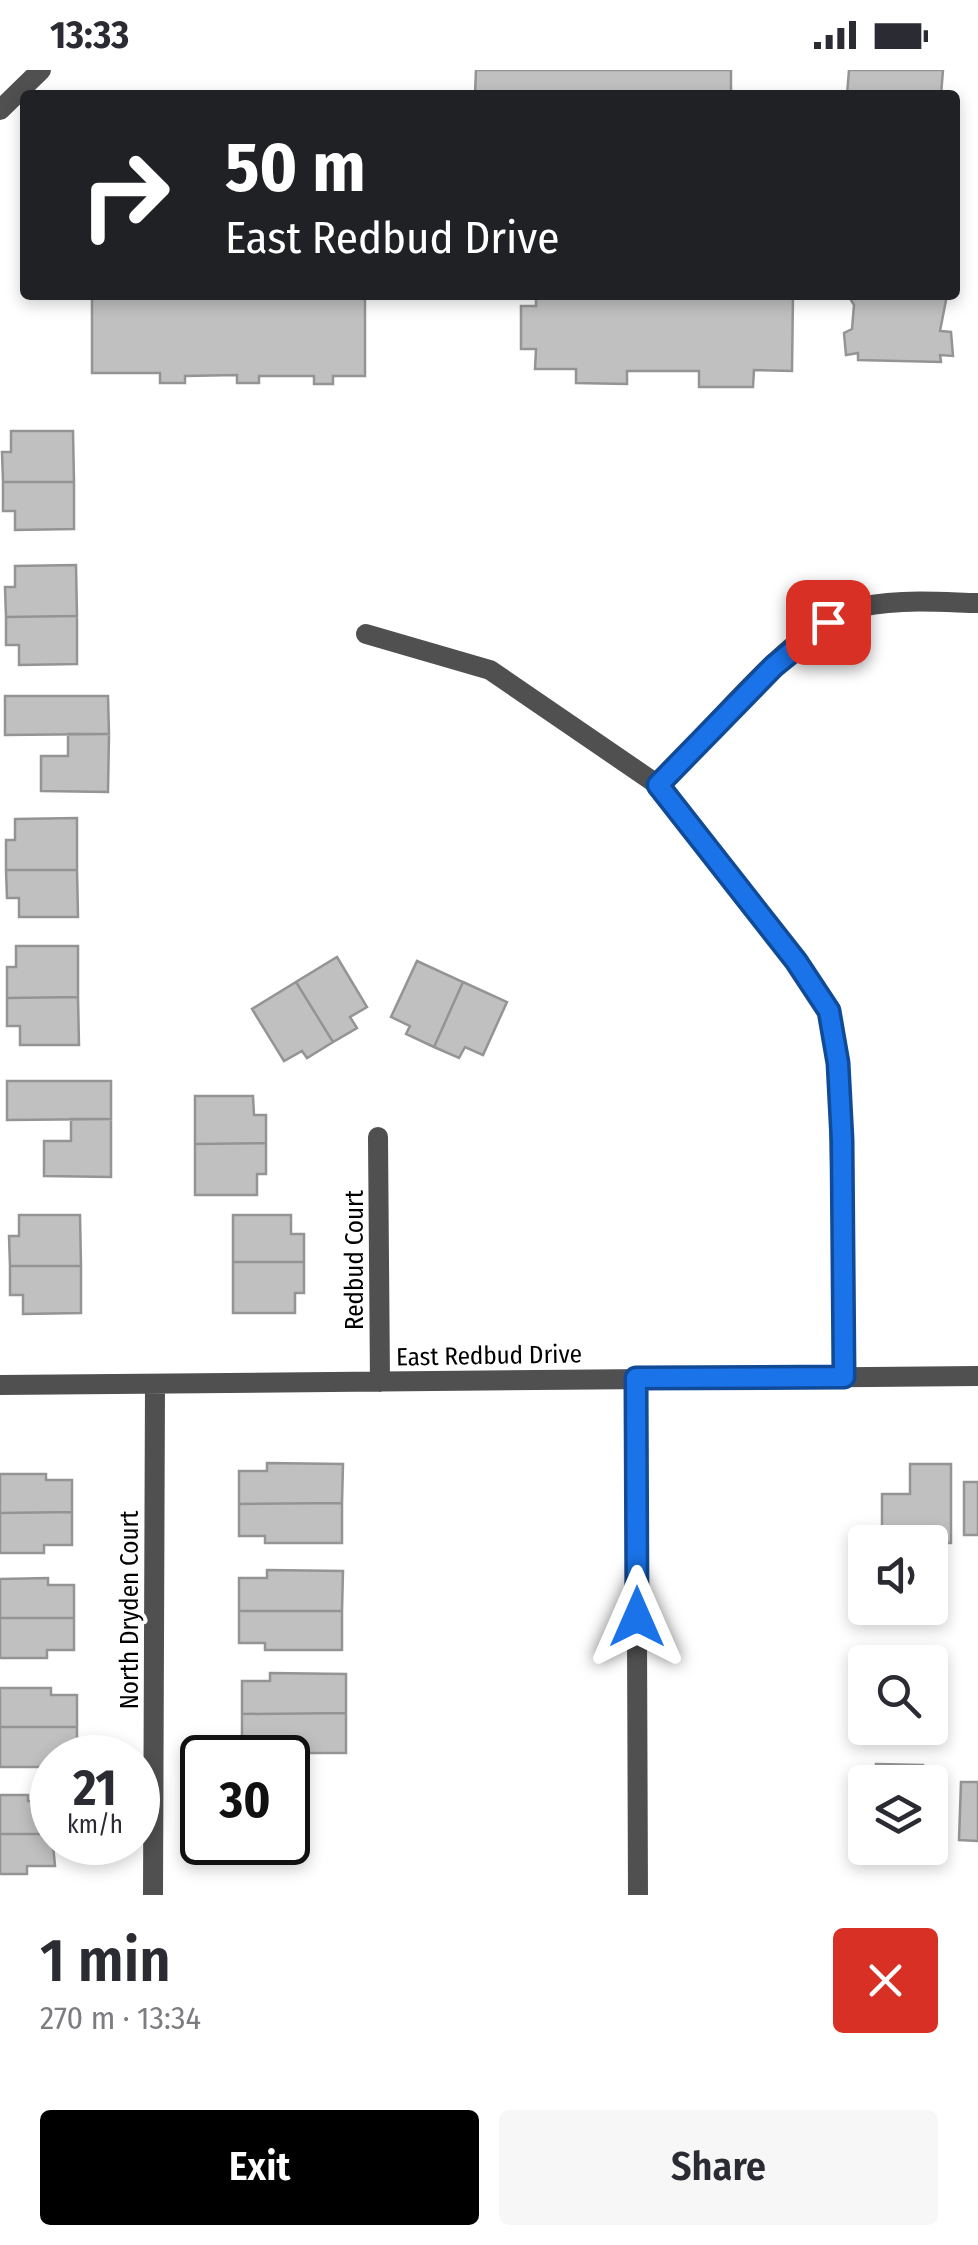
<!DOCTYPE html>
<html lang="en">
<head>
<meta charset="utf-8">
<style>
	:root { --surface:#fff; --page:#f7f7f7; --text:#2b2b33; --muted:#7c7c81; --accent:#000 }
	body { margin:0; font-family:"Fira Sans Condensed",sans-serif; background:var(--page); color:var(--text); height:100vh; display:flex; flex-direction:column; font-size:38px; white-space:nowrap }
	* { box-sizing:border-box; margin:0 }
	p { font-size:32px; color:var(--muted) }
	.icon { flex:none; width:55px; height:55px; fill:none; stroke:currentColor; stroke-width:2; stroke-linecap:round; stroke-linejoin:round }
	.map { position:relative; height:1825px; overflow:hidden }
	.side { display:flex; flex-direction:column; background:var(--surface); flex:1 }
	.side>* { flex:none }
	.hud { position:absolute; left:20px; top:20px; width:940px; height:210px; border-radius:10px; box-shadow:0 5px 15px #0003; background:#202124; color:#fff; overflow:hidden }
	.controls { position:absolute; left:848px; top:1455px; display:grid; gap:20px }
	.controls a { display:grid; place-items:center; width:100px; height:100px; border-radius:10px; background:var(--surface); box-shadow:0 5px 15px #0003; font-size:50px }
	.speed { position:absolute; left:30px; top:1665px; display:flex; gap:20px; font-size:50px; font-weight:700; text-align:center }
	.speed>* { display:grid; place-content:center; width:130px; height:130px; border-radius:50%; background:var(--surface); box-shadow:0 5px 15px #0003; line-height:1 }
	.speed small { font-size:25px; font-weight:400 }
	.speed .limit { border:5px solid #111; border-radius:15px; background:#fff; color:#111 }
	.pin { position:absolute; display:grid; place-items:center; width:85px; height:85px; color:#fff; margin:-42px; border-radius:20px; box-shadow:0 5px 15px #0006 }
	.me { position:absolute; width:110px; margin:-55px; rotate:0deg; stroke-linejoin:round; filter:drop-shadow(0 0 8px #0008) }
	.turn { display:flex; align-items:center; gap:35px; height:210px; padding:0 40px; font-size:45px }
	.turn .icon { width:130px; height:130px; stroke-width:2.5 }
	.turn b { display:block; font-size:70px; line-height:85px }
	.round { display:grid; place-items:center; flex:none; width:105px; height:105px; border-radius:10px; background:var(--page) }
	.overview { display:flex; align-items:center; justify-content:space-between; height:170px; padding:0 40px }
	h1 { font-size:60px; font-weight:600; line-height:75px }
	.action { display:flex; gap:20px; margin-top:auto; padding:20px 40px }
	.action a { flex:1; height:115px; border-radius:10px; background:var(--accent); color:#fff; font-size:40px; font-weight:600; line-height:115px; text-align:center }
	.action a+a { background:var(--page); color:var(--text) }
	.status { display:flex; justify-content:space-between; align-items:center; height:70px; padding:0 50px; background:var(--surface); direction:ltr }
	.status svg { height:28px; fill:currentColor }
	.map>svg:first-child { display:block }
	.building { fill:#c0c0c0; stroke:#949494; stroke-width:2.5 }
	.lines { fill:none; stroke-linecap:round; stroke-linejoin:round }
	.minor { stroke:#505050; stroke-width:20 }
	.route-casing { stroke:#114b97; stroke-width:25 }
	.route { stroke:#1a73e8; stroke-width:18 }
	.labels { text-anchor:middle; stroke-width:8; stroke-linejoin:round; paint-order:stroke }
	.street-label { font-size:25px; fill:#000; stroke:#fff }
</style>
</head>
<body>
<div class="status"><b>13:33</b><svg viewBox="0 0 49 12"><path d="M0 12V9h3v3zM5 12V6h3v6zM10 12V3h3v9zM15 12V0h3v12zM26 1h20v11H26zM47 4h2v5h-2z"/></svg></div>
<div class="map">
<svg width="978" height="1825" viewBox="0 0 978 1825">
	<rect width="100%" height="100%" fill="#fff"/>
	<!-- building -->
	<path class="building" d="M476,0h255v25h-256z
		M849,0h94l-2,25h-94z
		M336,225l29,3v78h-32v8h-19v-8h-55v7h-22v-8l-52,1v7h-25v-10h-68v-77z
		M536,225h257l-1,76 -38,-1 -1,17h-54v-16h-72v13l-51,-1v-14h-41l1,-20h-15v-43h15z
		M848,225h99l-7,36 11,1 2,24 -13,-1 1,7 -83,-2v-7l-12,2 -2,-22 8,-4 2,-24z
		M11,361h62l1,51h-71l-1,-30h9z
		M3,412h71v47l-59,1v-19h-12z
		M76,495l1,51 -71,1 -1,-30h10v-21z
		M77,546v48l-58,1v-20h-13v-28z
		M5,626h103l1,38 -104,1z
		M68,664h41l-1,58 -67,-1v-35h27z
		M77,748v52h-71v-30h9v-21z
		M6,800h71l1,47h-59v-19h-12z
		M16,876h62v51l-71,1v-31h9z
		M337,887l30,50 -17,10 7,11 -24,14 -37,-60z
		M417,891l46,21 -29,65 -28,-13 4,-8 -19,-9z
		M296,912l37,60 -26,16 -5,-7 -18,10 -32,-52z
		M463,912l44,20 -24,53 -18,-8 -6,11 -25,-11z
		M78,927l1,48h-59v-19h-13v-28z
		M7,1011h104v38l-104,1z
		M195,1026h58l1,19h12v28l-71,1z
		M71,1049h40v58l-67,-1v-35h27z
		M266,1073v31h-9v21h-62v-51z
		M19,1145h61l1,51h-71l-1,-30h10z
		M233,1145h58v19h13v28h-71z
		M233,1192h71v31h-9v20h-62z
		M10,1196h71v47l-58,1v-19h-13z
		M267,1393l76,1 -1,39 -103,1v-33h28z
		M910,1394h41v79l-69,-1v-48h28z
		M0,1404h46v6h26v32l-72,1z
		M964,1412h14v53h-14z
		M342,1433v40h-77v-7h-26v-32z
		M72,1442v33h-28v8h-44v-40z
		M267,1500l76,1 -1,40h-103v-33h28z
		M48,1508v7h26v33h-74v-39z
		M239,1541h103v39h-77v-7h-26z
		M0,1548h74v32h-27v8h-47z
		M270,1603l76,1v39l-104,1v-33h28z
		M0,1618h51v7h26v32h-77z
		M346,1643v40h-78v-7h-26v-32z
		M0,1657h77v31h-25l-3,9h-49z
		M876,1694l47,1v12l21,1 -1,61h-13v-57h-54z
		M961,1712h17v59l-19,-1z
		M0,1725h28v6h24v33h-52z
		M0,1764h52l3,32h-28v8h-27z"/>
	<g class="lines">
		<!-- minor -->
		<path class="minor" d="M0,40l41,-40
			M366,564l124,36 168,115 139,176 32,50 9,52 6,314
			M658,715c41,-42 138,-160 191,-175 41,-12 86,-8 129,-7
			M378,1067l2,245
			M636,1308l2,517
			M0,1315l978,-9
			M153,1825l2,-510"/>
	</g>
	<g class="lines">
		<defs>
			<path id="route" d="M637,1547l-1,-239 208,-1 -2,-237 -4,-77 -9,-52 -33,-50 -138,-176 116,-119 54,-44"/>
		</defs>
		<!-- route casing -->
		<use href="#route" class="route-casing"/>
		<!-- route -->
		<use href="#route" class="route"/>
	</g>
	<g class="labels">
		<!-- street labels -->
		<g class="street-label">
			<text transform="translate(354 1190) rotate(-90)" y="9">Redbud Court</text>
			<text transform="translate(489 1285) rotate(-1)" y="9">East Redbud Drive</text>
			<text transform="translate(129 1540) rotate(-90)" y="9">North Dryden Court</text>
		</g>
	</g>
</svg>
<div class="controls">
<a><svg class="icon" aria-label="sound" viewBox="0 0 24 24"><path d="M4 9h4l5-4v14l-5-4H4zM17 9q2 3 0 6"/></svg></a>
<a><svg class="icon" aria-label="search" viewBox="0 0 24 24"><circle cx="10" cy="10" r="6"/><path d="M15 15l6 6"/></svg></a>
<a><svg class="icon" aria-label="layers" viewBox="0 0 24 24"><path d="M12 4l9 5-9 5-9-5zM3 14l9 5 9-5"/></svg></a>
</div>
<div class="speed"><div>21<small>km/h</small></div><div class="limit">30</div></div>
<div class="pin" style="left:828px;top:552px;background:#d93025"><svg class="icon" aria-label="arrive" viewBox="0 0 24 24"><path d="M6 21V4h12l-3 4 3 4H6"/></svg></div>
<svg class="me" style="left:637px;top:1547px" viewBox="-20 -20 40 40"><path d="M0-17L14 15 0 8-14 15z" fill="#1a73e8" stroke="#fff" stroke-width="4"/></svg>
<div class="hud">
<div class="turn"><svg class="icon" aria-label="right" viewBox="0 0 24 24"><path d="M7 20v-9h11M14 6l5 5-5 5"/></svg><div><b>50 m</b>East Redbud Drive</div></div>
</div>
</div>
<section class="side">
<div class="overview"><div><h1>1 min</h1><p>270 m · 13:34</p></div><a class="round" style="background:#d93025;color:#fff"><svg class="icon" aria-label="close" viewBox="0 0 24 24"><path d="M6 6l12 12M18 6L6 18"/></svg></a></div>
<div class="action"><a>Exit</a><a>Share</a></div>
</section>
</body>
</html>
